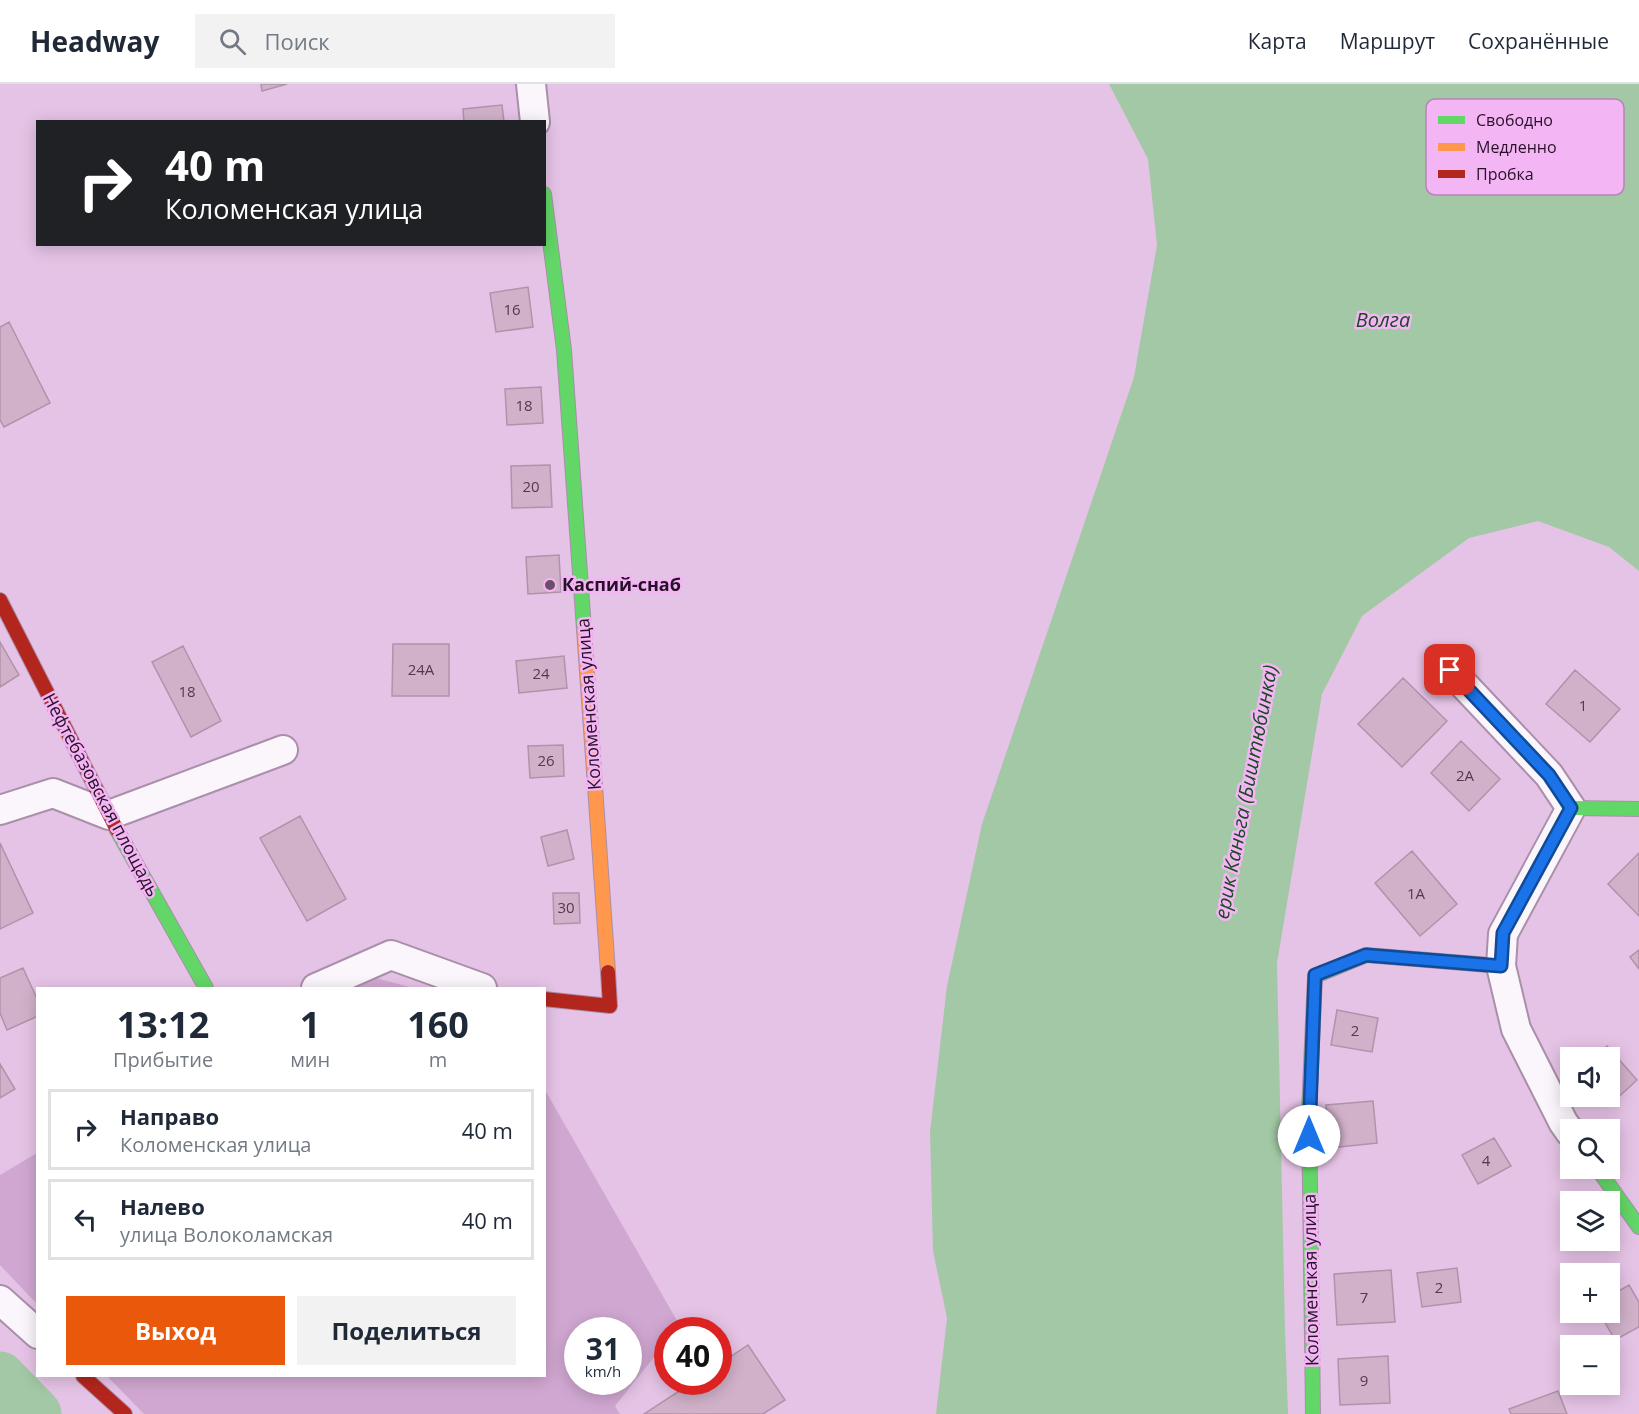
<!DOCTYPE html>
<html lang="ru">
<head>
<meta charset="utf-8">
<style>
	:root { --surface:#fff; --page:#f2f2f3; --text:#1f2937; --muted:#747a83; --line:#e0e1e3; --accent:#ea580c }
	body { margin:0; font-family:"Open Sans",sans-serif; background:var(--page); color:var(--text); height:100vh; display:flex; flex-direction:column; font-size:22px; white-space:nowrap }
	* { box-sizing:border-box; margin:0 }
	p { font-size:20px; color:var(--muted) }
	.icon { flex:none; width:33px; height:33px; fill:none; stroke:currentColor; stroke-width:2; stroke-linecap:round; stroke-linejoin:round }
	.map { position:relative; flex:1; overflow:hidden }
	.sheet { position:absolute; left:36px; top:903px; width:510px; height:390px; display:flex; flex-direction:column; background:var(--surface); border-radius:0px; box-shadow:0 3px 15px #0003 }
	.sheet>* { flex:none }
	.guide { position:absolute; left:36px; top:36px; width:510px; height:126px; border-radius:0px; box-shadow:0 3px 15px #0003; background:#202124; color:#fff; overflow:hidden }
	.controls { position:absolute; left:1560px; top:963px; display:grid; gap:12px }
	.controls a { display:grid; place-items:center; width:60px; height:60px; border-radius:0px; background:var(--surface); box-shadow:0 3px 15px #0003; font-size:30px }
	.speed { position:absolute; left:564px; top:1233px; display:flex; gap:12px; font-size:30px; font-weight:700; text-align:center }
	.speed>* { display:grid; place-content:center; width:78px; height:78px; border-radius:50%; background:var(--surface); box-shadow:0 3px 15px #0003; line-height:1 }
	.speed small { font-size:15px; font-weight:400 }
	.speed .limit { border:9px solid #d22; background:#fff; color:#111 }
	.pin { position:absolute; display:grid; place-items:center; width:51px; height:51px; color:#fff; margin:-26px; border-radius:12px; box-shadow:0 3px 9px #0006 }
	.me { position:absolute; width:66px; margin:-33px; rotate:0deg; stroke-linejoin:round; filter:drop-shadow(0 0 4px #0008) }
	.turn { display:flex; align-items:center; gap:21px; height:126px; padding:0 30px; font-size:27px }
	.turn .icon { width:78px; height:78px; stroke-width:2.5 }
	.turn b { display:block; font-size:42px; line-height:51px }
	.eta { display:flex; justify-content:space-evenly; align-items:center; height:102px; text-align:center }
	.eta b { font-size:36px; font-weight:700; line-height:42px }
	.button { display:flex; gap:12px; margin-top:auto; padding:12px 30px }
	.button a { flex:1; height:69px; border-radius:0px; background:var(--accent); color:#fff; font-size:24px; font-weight:700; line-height:69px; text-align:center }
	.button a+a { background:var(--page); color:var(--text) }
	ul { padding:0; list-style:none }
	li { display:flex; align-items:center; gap:18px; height:81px; margin:0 12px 9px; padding:0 18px; border:3px solid var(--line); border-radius:0px }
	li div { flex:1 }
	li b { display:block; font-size:22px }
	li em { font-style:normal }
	header { display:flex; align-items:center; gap:36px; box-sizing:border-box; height:84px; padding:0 30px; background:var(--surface); border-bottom:2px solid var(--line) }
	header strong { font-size:28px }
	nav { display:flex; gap:33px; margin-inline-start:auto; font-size:21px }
	.search { width:420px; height:54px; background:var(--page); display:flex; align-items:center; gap:15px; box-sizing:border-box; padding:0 21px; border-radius:0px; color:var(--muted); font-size:22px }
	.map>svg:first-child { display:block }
	.green { fill:#d0a7d1; fill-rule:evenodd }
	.water { fill:#a2c8a5 }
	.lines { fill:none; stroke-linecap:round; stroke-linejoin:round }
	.river { stroke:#a2c8a5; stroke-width:51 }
	.building { fill:#d0b1c9; stroke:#b092aa; stroke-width:1.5 }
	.street-casing { stroke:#a98faa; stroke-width:32 }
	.fast-casing { stroke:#a98faa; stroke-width:16 }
	.slow-casing { stroke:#a98faa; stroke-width:16 }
	.jam-casing { stroke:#a98faa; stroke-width:16 }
	.street { stroke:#fbf6fb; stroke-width:28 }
	.fast { stroke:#63d668; stroke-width:14 }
	.slow { stroke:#ff974d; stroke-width:14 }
	.jam { stroke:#b3261e; stroke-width:14 }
	.route-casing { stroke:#114b97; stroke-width:15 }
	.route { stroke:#1a73e8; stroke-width:10 }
	.poi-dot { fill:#6a4f6a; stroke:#f3b5f4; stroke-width:2 }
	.labels { text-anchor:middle; stroke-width:5; stroke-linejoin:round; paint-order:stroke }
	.number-label { font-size:15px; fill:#513950 }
	.poi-label { font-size:18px; font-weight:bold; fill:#271128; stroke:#f3b5f4; text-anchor:start }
	.street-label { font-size:18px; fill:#271128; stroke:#f3b5f4 }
	.water-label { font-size:20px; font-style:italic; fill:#1a4a20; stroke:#f3b5f4 }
	.key { fill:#f3b5f4; stroke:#b684b7; stroke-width:1.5 }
	.key-label { font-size:16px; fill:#271128 }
</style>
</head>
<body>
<header>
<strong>Headway</strong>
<div class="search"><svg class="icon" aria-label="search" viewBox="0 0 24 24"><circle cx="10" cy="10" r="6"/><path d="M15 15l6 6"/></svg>Поиск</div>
<nav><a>Карта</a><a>Маршрут</a><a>Сохранённые</a></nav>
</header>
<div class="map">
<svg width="1639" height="1330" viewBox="0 0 1639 1330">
	<rect width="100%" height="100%" fill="#e5c3e6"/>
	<!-- green -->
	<path class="green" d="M345,886l69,18h-100z
		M545,1006l135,236 -4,4h-8l-1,11 -52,65 5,8h-476l-37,-38h437zM578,1246h50v52h-50z
		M37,1069v151l-37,-39v-90z"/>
	<!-- water -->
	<path class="water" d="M1109,0h530v487l-30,-24 -71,-26 -69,17 -107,78 -40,78 -45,269 8,367 3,84h-352l11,-96 -14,-67 -3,-119 17,-146 35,-162 152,-447 23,-132 -9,-86z"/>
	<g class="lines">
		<!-- river -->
		<path class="river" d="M0,1293l36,37"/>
	</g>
	<!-- building -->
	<path class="building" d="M261,0h26l-25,7z
		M502,21l2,17h-40l-1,-13z
		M528,203l5,40 -37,5 -6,-39z
		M9,238l41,81 -46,24 -4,-7v-93z
		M541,303l2,36 -36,2 -2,-36z
		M550,381l2,42 -40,1 -1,-42z
		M559,471l2,37 -33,2 -2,-37z
		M0,558l19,33 -19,12z
		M393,560h56v52h-57z
		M183,562l38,75 -30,16 -39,-75z
		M564,572l3,32 -48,5 -3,-32z
		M1575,586l45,39 -30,33 -44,-38z
		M1403,594l44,43 -45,46 -44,-43z
		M1461,657l39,38 -31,32 -38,-38z
		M563,661l1,31 -34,2 -2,-32z
		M300,732l46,83 -39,22 -47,-83z
		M567,746l7,29 -26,7 -7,-29z
		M0,759l33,70 -33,16z
		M1412,767l45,53 -37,32 -45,-53z
		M1639,769v63l-31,-32z
		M553,809h26l1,30 -26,1z
		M1639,866v19l-9,-12z
		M23,884l15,33v15l-31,14 -7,-17v-35z
		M1337,926l41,8 -6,34 -41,-7z
		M1607,962l30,34 -25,23 -6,-7h4v-38h-15z
		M0,980l15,25 -15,9z
		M1373,1017l4,42 -47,5 -4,-43z
		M1494,1054l17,28 -33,18 -16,-29z
		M1457,1184l4,34 -39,5 -5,-34z
		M1391,1186l4,52 -58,3 -3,-51z
		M1629,1201l10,17v25l-24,13 -16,-28h11v-16z
		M748,1261l37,55 -22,14h-119l49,-32h25v-17z
		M1388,1272l2,47 -50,2 -2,-46z
		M1558,1307l9,23h-56l-2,-5z"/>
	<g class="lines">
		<defs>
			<path id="street" d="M531,0l4,38
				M1450,586l99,105 22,33 -68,126 -2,32 15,63 47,93 7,10
				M0,726l53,-17 56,22 174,-65
				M316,904l75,-33 91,33
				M0,1216l38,34"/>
			<path id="fast" d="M544,110l20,156 20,279
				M1571,724l68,1
				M117,746l89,158
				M1597,1084l42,59
				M1313,1330l-4,-302 6,-136 51,-21 135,11"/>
			<path id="slow" d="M584,545l24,343"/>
			<path id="jam" d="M0,516l117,230
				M544,915l66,7 -2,-34
				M83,1292l42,38"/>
		</defs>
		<!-- street casing -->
		<use href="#street" class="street-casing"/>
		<!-- fast casing -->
		<use href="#fast" class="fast-casing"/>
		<!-- slow casing -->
		<use href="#slow" class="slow-casing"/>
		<!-- jam casing -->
		<use href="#jam" class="jam-casing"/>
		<!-- street -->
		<use href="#street" class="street"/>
		<!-- fast -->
		<use href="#fast" class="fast"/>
		<!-- slow -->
		<use href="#slow" class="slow"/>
		<!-- jam -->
		<use href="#jam" class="jam"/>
	</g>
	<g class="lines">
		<defs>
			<path id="route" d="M1309,1052l6,-161 51,-20 135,11 2,-33 68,-125 -22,-33 -99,-105"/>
		</defs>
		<!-- route casing -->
		<use href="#route" class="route-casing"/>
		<!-- route -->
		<use href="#route" class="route"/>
	</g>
	<!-- markers -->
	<circle class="poi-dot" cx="550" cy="501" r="6"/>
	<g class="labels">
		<!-- number labels -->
		<g class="number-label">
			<text x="512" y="231">16</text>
			<text x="524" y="327">18</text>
			<text x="531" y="408">20</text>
			<text x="421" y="591">24А</text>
			<text x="541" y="595">24</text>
			<text x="187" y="613">18</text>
			<text x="1583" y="627">1</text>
			<text x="546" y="682">26</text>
			<text x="1465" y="697">2А</text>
			<text x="1416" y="815">1А</text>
			<text x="566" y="829">30</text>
			<text x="1355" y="952">2</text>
			<text x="1486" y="1082">4</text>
			<text x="1439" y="1209">2</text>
			<text x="1364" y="1219">7</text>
			<text x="1364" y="1302">9</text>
		</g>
		<!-- poi labels -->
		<g class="poi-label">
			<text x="562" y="507">Каспий-снаб</text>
		</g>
		<!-- street labels -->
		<g class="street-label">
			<text transform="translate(589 620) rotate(-94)" y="6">Коломенская улица</text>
			<text transform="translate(101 711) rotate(62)" y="6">Нефтебазовская площадь</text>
			<text transform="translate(1311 1196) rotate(-91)" y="6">Коломенская улица</text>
		</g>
		<!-- water labels -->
		<g class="water-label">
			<text x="1383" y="243">Волга</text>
			<text transform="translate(1246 708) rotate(-79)" y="7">ерик Каньга (Биштюбинка)</text>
		</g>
	</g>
	<!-- legend -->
	<rect x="1426" y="15" width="198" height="96" rx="9" class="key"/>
	<rect x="1438" y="32" width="27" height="8" fill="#63d668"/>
	<rect x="1438" y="59" width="27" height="8" fill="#ff974d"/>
	<rect x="1438" y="86" width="27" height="8" fill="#b3261e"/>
	<g class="key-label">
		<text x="1476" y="42">Свободно</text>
		<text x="1476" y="69">Медленно</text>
		<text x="1476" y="96">Пробка</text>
	</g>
</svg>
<div class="controls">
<a><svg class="icon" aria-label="sound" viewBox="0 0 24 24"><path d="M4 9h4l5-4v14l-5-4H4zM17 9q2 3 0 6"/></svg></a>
<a><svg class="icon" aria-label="search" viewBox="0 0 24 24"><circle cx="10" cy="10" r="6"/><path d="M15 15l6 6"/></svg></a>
<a><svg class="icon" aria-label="layers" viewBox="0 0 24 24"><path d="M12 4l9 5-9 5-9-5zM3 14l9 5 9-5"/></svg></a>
<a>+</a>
<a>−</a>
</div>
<div class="speed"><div>31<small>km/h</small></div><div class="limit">40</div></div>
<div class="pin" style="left:1450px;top:586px;background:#d93025"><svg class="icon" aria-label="arrive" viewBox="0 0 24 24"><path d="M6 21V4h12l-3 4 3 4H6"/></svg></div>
<svg class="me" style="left:1309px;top:1052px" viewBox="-20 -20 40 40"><circle r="19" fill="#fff"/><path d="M0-13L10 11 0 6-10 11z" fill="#1a73e8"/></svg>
<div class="guide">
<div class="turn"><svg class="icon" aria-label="right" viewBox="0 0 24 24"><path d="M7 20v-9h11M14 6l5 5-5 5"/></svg><div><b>40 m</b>Коломенская улица</div></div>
</div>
<section class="sheet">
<div class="eta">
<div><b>13:12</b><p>Прибытие</p></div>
<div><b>1</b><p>мин</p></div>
<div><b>160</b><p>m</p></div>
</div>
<ul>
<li><svg class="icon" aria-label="right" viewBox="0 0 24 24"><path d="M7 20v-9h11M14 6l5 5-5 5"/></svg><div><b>Направо</b><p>Коломенская улица</p></div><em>40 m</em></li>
<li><svg class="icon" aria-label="left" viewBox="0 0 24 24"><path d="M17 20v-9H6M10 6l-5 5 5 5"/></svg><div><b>Налево</b><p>улица Волоколамская</p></div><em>40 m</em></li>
</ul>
<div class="button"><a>Выход</a><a>Поделиться</a></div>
</section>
</div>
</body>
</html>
